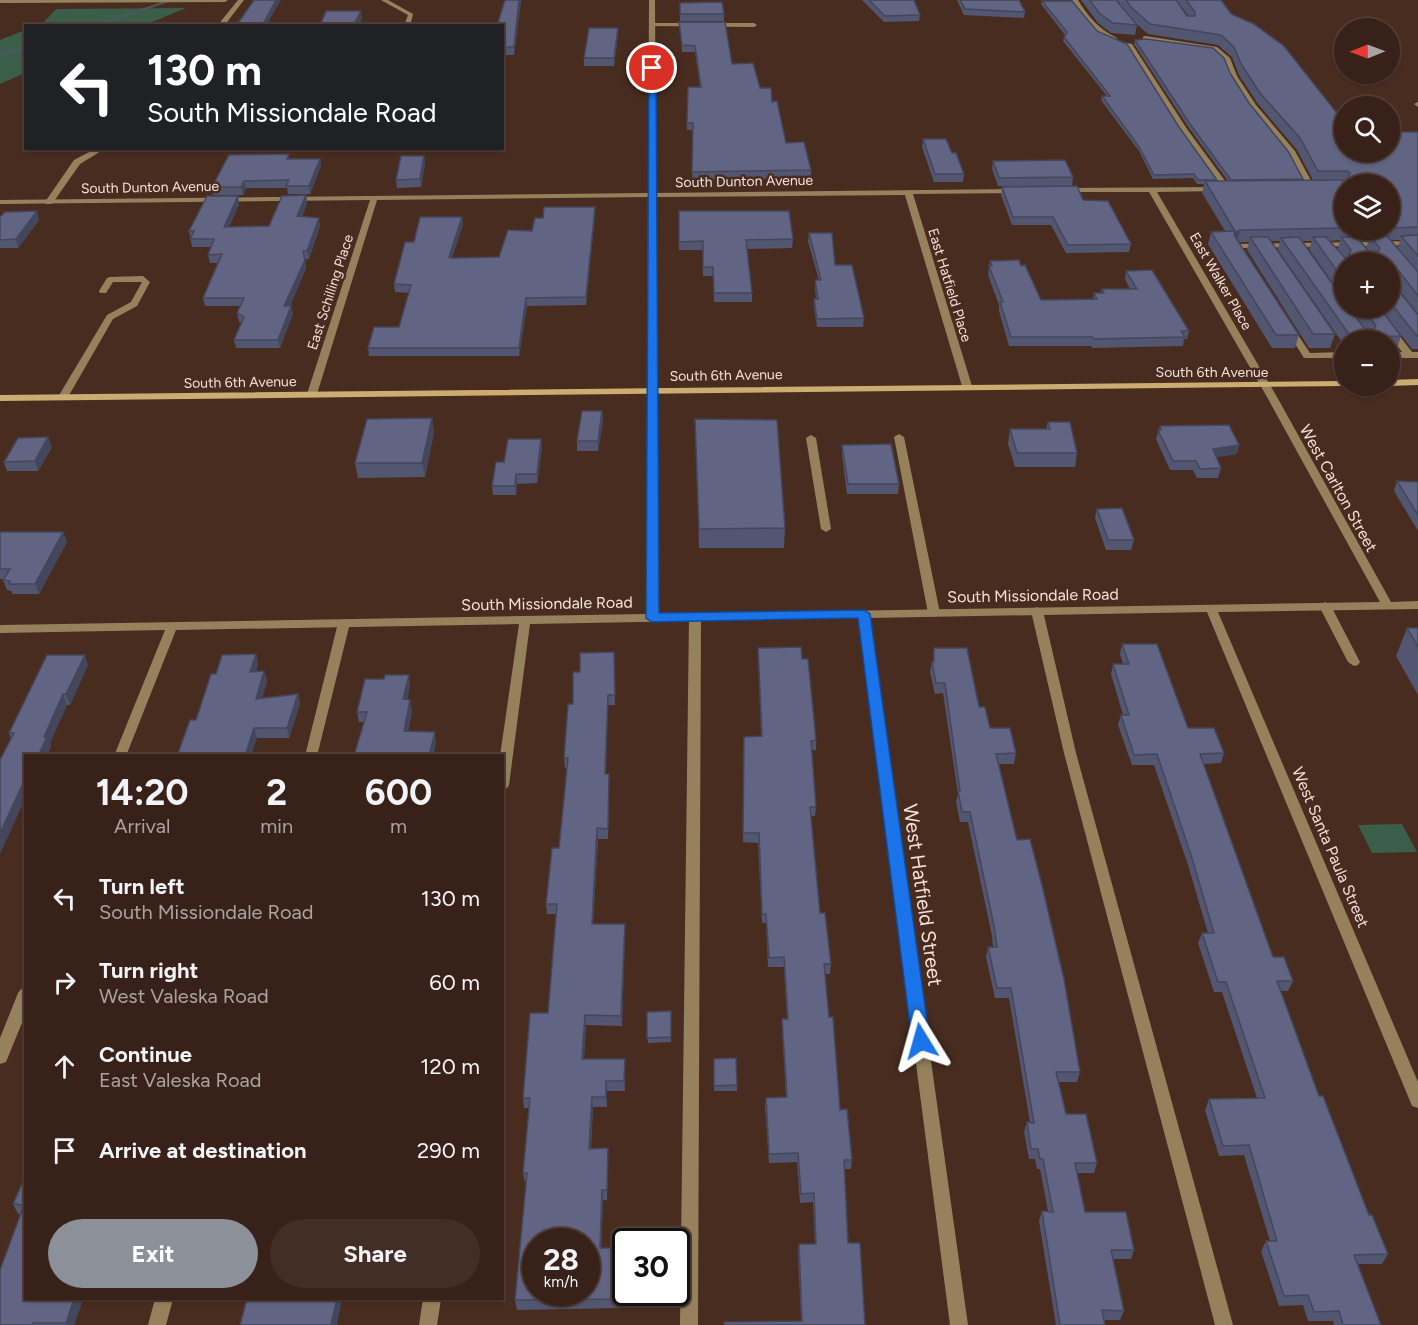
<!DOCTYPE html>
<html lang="en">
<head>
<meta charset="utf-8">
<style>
	:root { --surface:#372118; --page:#422e25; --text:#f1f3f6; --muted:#aaa3a2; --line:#513e37; --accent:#8c9099 }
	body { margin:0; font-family:Figtree,sans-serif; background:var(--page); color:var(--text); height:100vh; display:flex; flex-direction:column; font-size:22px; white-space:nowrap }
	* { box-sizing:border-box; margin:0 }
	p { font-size:20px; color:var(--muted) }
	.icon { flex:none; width:33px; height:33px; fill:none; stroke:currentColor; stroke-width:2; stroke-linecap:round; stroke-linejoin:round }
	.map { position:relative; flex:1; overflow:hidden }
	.sheet { position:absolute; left:24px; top:754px; width:480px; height:546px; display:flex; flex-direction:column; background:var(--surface); border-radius:0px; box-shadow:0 2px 4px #0004,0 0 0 2px var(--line) }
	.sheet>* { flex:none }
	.hud { position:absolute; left:24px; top:24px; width:480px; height:126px; border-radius:0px; box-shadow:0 2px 4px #0004,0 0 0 2px var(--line); background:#202124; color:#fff; overflow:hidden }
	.needle { width:39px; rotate:269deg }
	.tools { position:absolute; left:1334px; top:18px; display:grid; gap:12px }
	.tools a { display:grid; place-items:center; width:66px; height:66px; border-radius:50%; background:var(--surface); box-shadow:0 2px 4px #0004,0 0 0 2px var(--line); font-size:30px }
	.speed { position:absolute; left:522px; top:1228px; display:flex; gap:12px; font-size:30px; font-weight:700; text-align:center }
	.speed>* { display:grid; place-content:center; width:78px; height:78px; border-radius:50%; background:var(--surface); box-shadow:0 2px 4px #0004,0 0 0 2px var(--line); line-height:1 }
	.speed small { font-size:15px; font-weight:400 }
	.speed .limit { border:3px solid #111; border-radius:9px; background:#fff; color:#111 }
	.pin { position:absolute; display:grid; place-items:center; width:51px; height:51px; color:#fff; margin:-26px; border:3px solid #fff; border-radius:50%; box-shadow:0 2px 6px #0007 }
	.me { position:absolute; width:66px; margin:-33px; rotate:352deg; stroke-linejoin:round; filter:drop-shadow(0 0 4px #0008) }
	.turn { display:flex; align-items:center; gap:21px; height:126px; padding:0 24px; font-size:27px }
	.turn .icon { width:78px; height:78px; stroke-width:2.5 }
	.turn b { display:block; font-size:42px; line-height:51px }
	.eta { display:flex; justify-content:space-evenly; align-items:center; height:102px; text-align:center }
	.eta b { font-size:36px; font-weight:700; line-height:42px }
	.action { display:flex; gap:12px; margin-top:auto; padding:12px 24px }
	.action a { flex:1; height:69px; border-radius:36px; background:var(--accent); color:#fff; font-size:24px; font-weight:700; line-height:69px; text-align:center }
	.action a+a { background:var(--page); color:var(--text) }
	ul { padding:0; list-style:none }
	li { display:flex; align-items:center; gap:18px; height:84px; padding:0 24px }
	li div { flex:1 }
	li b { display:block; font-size:22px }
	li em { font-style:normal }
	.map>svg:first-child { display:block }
	.green { fill:#3a5e49 }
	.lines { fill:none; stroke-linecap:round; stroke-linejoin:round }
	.stream { fill:#4b585d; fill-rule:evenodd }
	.lane { fill:#95825d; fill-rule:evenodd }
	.street { fill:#95825d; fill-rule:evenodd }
	.secondary { fill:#cbad71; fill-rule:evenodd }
	.wall { fill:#535670; fill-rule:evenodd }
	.shaded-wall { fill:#44465b }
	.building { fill:#616482; stroke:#44465b; stroke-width:1.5; fill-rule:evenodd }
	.route { fill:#1a73e8; stroke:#114b97; stroke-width:1.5 }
	.labels { text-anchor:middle; stroke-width:5; stroke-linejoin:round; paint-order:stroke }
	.far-street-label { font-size:14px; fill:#f4e1d9; stroke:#492c20 }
	.street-label { font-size:16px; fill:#f4e1d9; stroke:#492c20 }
	.near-street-label { font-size:20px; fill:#f4e1d9; stroke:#492c20 }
</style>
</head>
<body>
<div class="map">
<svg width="1418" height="1325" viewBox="0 0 1418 1325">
	<rect width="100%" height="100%" fill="#492c20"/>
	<!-- green -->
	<path class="green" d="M186,8l-41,17h-109l7,-2 13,-14z
		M25,30v43l-25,11v-44z
		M1402,824l15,28 -45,1 -14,-28z"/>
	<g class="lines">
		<!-- stream -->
		<path class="stream" d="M168,0h6l-76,26h-8z
			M26,45v3l-26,9v-3z"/>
		<!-- lane -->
		<path class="lane" d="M238,0h6l-20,26h-7z
			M381,0h7l25,14 -3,12h-6l4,-11z
			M1072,0h6c10,17 21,29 39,38v2c-20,0 -35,-24 -45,-40z
			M652,23h102l3,2 -3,2 -104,-1z
			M1145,36l72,11 13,11 7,18 19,29 39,46 20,37 -1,2h-6l-19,-36 -39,-48 -19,-30 -6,-16 -12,-10 -70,-11v-2z
			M1122,42l10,2 55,85 44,60 -1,2h-6l-44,-61 -52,-84 -6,-2z
			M1418,102v5l-4,-3z
			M97,148h9l-26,16 -28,40h-6l-1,-2 29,-42z
			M1418,241v4l-175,3 4,7 -4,2h-3l-7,-11 4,-2z
			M143,276l7,6 -13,24 -24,13 -45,78 -5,3 -3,-1 -2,-2 49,-82 24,-13 11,-20h-29l-7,11h-6l-1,-2 8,-13 3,-1z
			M1370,308h8l34,44h6v6h-29v-6h13z
			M1289,325l3,1 18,27 34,-1v6h-40l-19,-30z
			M899,434l5,3 36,176 -6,4 -6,-4 -34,-176z
			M811,435l5,3 15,91 -5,3 -5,-3 -15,-91z
			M1325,602l6,4 29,56 -2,3 -4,1 -6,-4 -29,-56z
			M1037,607l6,4 33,142 157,572h-18l-151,-572 -33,-142z
			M695,613l6,4 -3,708h-18l9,-708z
			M344,619l6,4 -33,133h-12l33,-133z
			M155,1299h18l-7,26h-18z"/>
		<!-- street -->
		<path class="street" d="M0,0h228l-3,2 -225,1z
			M649,0h6l1,193 363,-4 4,2 -4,2 -106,1 59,192 -5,3 -5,-3 -57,-191 -249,2 2,417 722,-12 -113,-205 -118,-205h-89v-4h3l160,-1v4h-3l-63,1 120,205 114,205 27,-1v8l-200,3 200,470v26l-6,-2 -2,-5 -203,-489 -338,6 99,707h-18l-92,-707 -328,6 -21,161 -2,3 -5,2v-34h-2l19,-132 -343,6 -50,126h-12l51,-126 -165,3v-8l646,-11 2,-417 -271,3 -60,194 -5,3 -5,-3 63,-194 -370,4v-4l648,-7z
			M26,987v26l-20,49 -6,2v-26l18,-45 3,-4z
			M423,1299h18l-4,26h-18z"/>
		<!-- secondary -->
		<path class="secondary" d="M1418,379v6l-29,1h-1l1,-6z
			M1344,381v5h3l-1347,15v-6z"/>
	</g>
	<!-- wall -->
	<path class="wall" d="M505,0h16l-7,55h-12v-29z
		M862,0h52l6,15 -1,6 -35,1z
		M957,0h62l6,12 -1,6 -60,-3z
		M1081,0h35l8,10 -7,-10h59l11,16h2l-13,-16h45l123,152 74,-20v182l-24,-31 -2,-1 26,33v34h-6l-32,-41h9v-46h-45v37l-35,-50 3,-8h-10l63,87 -15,-20h30l21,28 -4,13h-8v-9h-45v5l-66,-95 2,-9h-9l64,93 -5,14h-21l-62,-98 2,-8h-11l61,93 -4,13h-23l-64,-104 3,-12 14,-1 -23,-38 2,-9h-7l-4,-6 -40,1 -14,-28 -38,-51 1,-4h5l-44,-55 2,-6 -24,-31 1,-3 137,126 38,53v1h11l-39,-53 -55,-84 1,-4 95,33 19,30 54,76v1h10l-16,-30 -39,-46 -19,-29 -7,-18 -14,-12 -70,-11 -15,-13 4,4 -2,10 -24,-2 -13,-10zM1344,184h45v46h-45zM1340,240l-2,9 -8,-8zM1359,240h10l-3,8 3,3zM1390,240h10l-2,8z
		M680,3l44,11v7h-44z
		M679,22l81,66 12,14 14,41 25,27v8l-119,2 1,-50h-6v-7l13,-36 -5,-35h-13z
		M618,35l-4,31h-30v-8z
		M923,139l29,14 12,21 -1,8h-29l-12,-35z
		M290,159h30l1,7 -11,28h-22l-1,-6h-41l-3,7h-30l-1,-8z
		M993,161l80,16 -1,9h-74l-6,-17z
		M425,164l-4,23 -24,1 -1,-8z
		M1002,187l81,13 48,44 -2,8 -63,1 -15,-28h-39l-11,-30z
		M306,195l1,8 -5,14 18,9 -11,33h-4l1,9 -16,38 3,8 -13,34h-44l-2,-8 8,-17 -3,-1 -2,-9 3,-7h-35l-2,-8 15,-35h-8l-2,-8 3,-8h-19l-3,-16 49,-35 1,8 -10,23 40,-1z
		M679,211l114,28 -1,9 -45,1 5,44v9h-38l-1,-26h-10v-26h-24z
		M595,214l-9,91 -59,1 -8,50h-150l-1,-8 31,-21 10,-34 -14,-1 -1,-8 20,-42 48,-25 1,7 -11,34 47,-1 33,-26z
		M0,217l39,3 -21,28h-18z
		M809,233l26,32 29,53 -1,9h-46l-3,-20v-8h2l-1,-11v-8h4l-11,-39z
		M990,261l31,5 20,34 52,-1 1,-6h7l1,-4h28l-5,-10 1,-8 63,60 -2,8h-3l-1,7 -91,2 -1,-2h-82l-10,-35v-6l-11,-30z
		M602,411l1,10 -5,30h-21v-10z
		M432,418l2,14 -9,45 -67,1 -3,-15z
		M695,419l90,109 -1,20h-85z
		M1048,422l29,31 -2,14h-60l-7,-23 2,-15h36z
		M1160,426l77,28 -21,3 5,11 -3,10h-21l-4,-8h-23l-14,-31z
		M541,439l1,9 -5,35 -20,1 -1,11h-23l-1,-9 12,-24z
		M842,445l57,39 -1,10h-51l-5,-39z
		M52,447l-14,24h-31l-3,-9z
		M1397,481l21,1v49l-24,-40z
		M1097,509l37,31 -3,10h-25l-11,-32z
		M0,532h63l4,10 -28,52h-26l-2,-3 -4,-1 -4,-10 1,-1h-4z
		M1407,628h11v67l-22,-39z
		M1122,644l66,84 36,25 -3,10 -17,1 69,193 20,24 -5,10h-8l39,105 50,119 19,39 -6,10h-24l23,61h-47l-1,-4h-25l-5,-16 -24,1 -18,-55 5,-10h4l-26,-86 -25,1 -14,-46 4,-11 48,-1 -35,-106h-8l-16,-49 4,-10h6l-20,-68 -34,-100h-22l-14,-40 3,-10h2l-12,-41 2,-10h10l-3,-10z
		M758,648l44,11 14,81v10h-4l4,57 -1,9h-4l9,97 11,51 -1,10h-5l4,43 11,93 12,50 -1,9h-7l4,74 17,82 -64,-4 -3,-68 1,-9h16l-2,-42 -13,1 -3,-41 -28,1 -4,-56 1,-9 20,-1 -4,-68v-10h5l-3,-52h-16l-2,-44h-4l-4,-80 -15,-1 1,-105 17,-1z
		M934,648l45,59 11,21 26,25 -2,11h-15l18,76 63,232 -3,10h-18l7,32 31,49 -3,10h-17l8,39 49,38 -3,9h-18l11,52 -4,9h-16l1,5h-49l-17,-104 3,-10h6l-8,-42h-3l-2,-10h-6l-5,-27 3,-10h3l-21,-124h-14l-9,-41 2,-10h5l-1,-11 -24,-114h-8l-4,-21 2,-7 -15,-101 -8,1 -5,-22 2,-10h1z
		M614,652l1,53h-7l-2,69h3v10l-1,55h-10l-5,85h32v10l-3,92 -36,-1 -2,34 41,10v22h-18v16h-14l-2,42 17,9 -1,42h-4l-2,48 23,10 -2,50 -105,2 -2,-10 11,-117h-1l-2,-10 6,-65h-5l-1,-10 25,-85 8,-99h-9l-1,-10 13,-56 8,-80h-2l-1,-10 9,-54 7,-32z
		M256,654l2,10 -2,8 8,-1 3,10 -5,17 36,-4 2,10 -11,34h-32l-61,-18 20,-46z
		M88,665l-18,40h-3l-17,38 1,4 -40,-8 -2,-6z
		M410,685l-3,15 5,11 -4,21 28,10 -3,14h-79l10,-34h-5l-2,-10z
		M671,1011v31l-23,1 -1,-31z
		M736,1058l1,33h-23v-32z
		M26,1175v124h57l-9,26h-74l21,-111h-3l-5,-10z"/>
	<!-- shaded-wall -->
	<path class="shaded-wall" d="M276,0h5l-15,26h-4z
		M519,0h2l-7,55v-8z
		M361,11l1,7 -4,8h-5z
		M618,28v7l-4,31v-8z
		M424,156l1,8 -4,23 -1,-8z
		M320,159l1,7 -11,28 -1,-8z
		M244,181l2,7 -3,7 -2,-8z
		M306,195l1,8 -8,21 -2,-8z
		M238,196l1,8 -13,30 -2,-7z
		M595,207v7l-9,91v-8z
		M37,211l2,9 -21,28 -2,-9z
		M462,217l1,7 -13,41 -1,-8z
		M319,218l1,8 -11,33 -2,-8z
		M1240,230l-3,12 -5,2 3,-12z
		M305,260l1,8 -20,47 -2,-9z
		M526,298l1,8 -8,50v-8z
		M291,306l2,8 -13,34 -2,-8z
		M602,411l1,10 -5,30v-10z
		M432,418l2,14 -9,45 -3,-14z
		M48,437l4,10 -14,24 -3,-10z
		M541,439l1,9 -5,35v-9z
		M1239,445l-2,9 -26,4 2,-9z
		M516,474l1,10 -1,11 -1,-9z
		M63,532l4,10 -28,52 -4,-10z
		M256,654l2,10 -5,18 -3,-10z
		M85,655l3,10 -18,40 -4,-11z
		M264,671l3,10 -8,28 -3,-10z
		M409,675l1,10 -5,24 -2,-10z
		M63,694l4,11 -17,38 1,4 -4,9h-9l6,-19z
		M298,694l2,10 -11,34 -2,-10z
		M608,695v10l-3,79v-10z
		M410,700l2,11 -6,31 -2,-11z
		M254,728l3,10 -6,18h-6z
		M435,732l1,10 -3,14h-4z
		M26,777v20l-26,57v-21z
		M597,828l1,11 -6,95v-10z
		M625,924v10l-3,92 -1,-10z
		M585,1015l1,10 -3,45 -1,-11z
		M625,1059v32l-1,-10z
		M606,1081l1,10v16l-1,-10z
		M592,1097l1,10 -3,52 -1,-10z
		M602,1190l1,10 -2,58 -1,-10z
		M623,1248l1,10 -2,50 -1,-9z
		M74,1299h9l-9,26h-6l-2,-2z
		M337,1299h5l-5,26h-6z"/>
	<!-- building -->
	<path class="building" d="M254,0h22l-14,26h-26z
		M505,0h14l-5,47h-12v-21h-5z
		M869,0h45l6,15 -35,1z
		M960,0h59l6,12 -60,-3z
		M1090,0h26l21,25 -24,-2 -14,-10z
		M1126,0h50l11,16h8v-4l-9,-12h35l10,14 23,10 30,22 60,76v30h45v-20h29v95l-29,1v-44h-45v44l-104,2 -5,2 -1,3 65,100h-23l-65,-103 24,-1 -30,-50 142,-1 3,-7 -3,-2h-29l-18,-33 -40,-45 -19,-29 -7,-17 -13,-12 -71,-11 -18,-16z
		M1042,1h30l25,30 30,13 52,83 38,53h-19l-4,-6 -40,1 -15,-28 -37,-51h8l-46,-59 3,-5z
		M722,2l2,12h-44v-11z
		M326,11h35l-8,15h-33z
		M679,22h46l7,42 21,-1 7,25h11l1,14 5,-1 9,42 18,-1 7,28 -119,2 1,-49h-6l1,-36h13l-6,-41 -13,-1z
		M589,28h29l-4,30h-30z
		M1146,39l67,9 11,10 6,15 19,30 39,48 15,28 -72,1 -41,-56 -55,-84z
		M923,139h23l6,14h4l8,21h-29z
		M289,154l-2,5h33l-11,27h-23l3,-6 -45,1 -3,6h-29l17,-32z
		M401,156h23l-4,23 -24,1z
		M1065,160l8,17 -74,1 -6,-17z
		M1077,186l6,14 25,1 23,43 -63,1 -15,-28h-40l-11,-30z
		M306,195l-9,21 22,2 -12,33h-4l2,9 -21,46h7l-13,34h-44l10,-23 -7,-4 7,-15h-41l19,-44 -14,1 6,-16h-24l4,-8h-5l18,-35h31l-14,31 45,-1 13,-30z
		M544,207h51l-9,90 -60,1 -7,50h-151l6,-21h25l12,-42 -17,-1 11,-42h9l6,-25h42l-13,40 2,1 48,-1 9,-27 24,1 3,-13h8z
		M37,211l-21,28 -16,1v-23l5,-5z
		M679,211h110l4,28 -47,1 6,53h-38l-1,-26h-10v-26l-24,1z
		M809,233h23l3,32h17l12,53 -47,1 -3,-20h4l-3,-19h6z
		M1418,235v21l-17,-20z
		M1370,236h17l31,36v24l-20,-26 -6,-1 -1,12 27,34v21h-1l-28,-35v-39h-45v19l-31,-44h13l21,23 4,-10 -10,-13h16l11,14 10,1 2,-4z
		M1250,237h18l67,97h-22z
		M1299,237l45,63v8h5l15,20 10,1 2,-3 -13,-18h17l21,28 -50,1 -70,-99z
		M1019,260l2,6 4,-1 16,35 56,-1 -3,-6h10l-2,-4h35l-11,-18 26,-1 37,61h-8l4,6 -91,2 -2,-2h-81l-11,-35h3l-14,-36h3l-2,-5z
		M582,411h20l-4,30h-21z
		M432,418l-10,45h-67l12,-44z
		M695,419l82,1 8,108 -86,1z
		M1048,422h22l7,31h-60l-7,-24h40z
		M1229,425l10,20 -26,4 8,19 -21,1 -4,-8h-23l-15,-31h3l-1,-4z
		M48,437l-13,24 -31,1 14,-24z
		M508,439h33l-4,35h-21l-1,12h-23l4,-24h8z
		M891,444l8,40h-51l-6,-39z
		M1397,481l21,1v33z
		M1122,508l12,32h-26l-11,-31z
		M0,532h63l-28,52h-26l1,-3 -7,-1 7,-11h-10z
		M1407,628h11v19z
		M1122,644h35l31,84h26l10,25 -24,1 73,203h11l9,24h-16l42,115h4l46,119h3l16,39 -34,1 27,70h-38l-4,-14 -25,1 -6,-17 -24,1 -18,-55h11l-28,-96 -26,1 -14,-47 56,-1 -39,-116h-8l-16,-49h12l-23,-78 -34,-101 -23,1 -13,-40h8l-16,-51h16z
		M801,647l1,12h6l8,81 -5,1 5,66h-6l10,106h5l6,51h-7l5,53h4l7,93 7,-1 5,51h-8l4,83h12l5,82h-141v-3l78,-1 -3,-77h17l-2,-51 -13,1 -3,-41 -29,1 -3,-56 21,-1 -5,-78h6l-4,-62 -15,1 -3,-44h-4l-3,-81h-16l1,-96 18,-1 -4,-88z
		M934,648h33l12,59h6l5,21h20l6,25 -20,1 21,86 13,-1 12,46 22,94 16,93h-24l10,42h20l11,49h-22l10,49h41l8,38h-23l13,61 -22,-1 3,15h-45l-18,-114 11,1 -10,-53h-3l-2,-10h-7l-4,-27 7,1 -23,-135h-14l-9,-41h9l-3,-21 -24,-114h-8l-4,-21h2l-15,-108h-9l-4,-21h2z
		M614,652l1,43h-7l-3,79h4l-1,55 -11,-1 -5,96h33l-4,92 -36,-1 -3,44h43l-1,22h-18v16h-14l-3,52 19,-1 -1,42h-5l-2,58h23l-2,51 -106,1 12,-127h-4l7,-75h-7l7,-85h18l9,-109h-11l6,-56h7l9,-90h-4l4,-54h5v-32h7v-19zM536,1242h50v51h-50z
		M256,654l-6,18 14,-1 -8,28 42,-5 -11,34h-33l-9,28h-68l13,-36h6l15,-46h5l6,-19z
		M47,655h38l-19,39h-3l-19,43h3l-9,19h-12v21l-26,56v-73l14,-27h-5z
		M385,675h24l-6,24 7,1 -6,31 31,1 -6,24h-75l13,-44h-10l8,-33h19z
		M671,1011v26l-24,1v-26z
		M736,1058l1,27 -23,1v-27z
		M26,1175v124h48l-8,24h-33l-1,2h-32v-55l24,-65 -11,-1z
		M247,1299h90l-6,26h-91z"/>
	<!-- route -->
	<path class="route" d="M649,66l7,2 3,545 205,-3 6,4 60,427 -3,5 -6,2 -6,-2 -3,-5 -54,-423 -206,4 -6,-4z"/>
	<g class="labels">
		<!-- far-street labels -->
		<g class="far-street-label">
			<text transform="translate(744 181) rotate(-1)" y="5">South Dunton Avenue</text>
			<text transform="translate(150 187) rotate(-1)" y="5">South Dunton Avenue</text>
			<text transform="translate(1221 281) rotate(60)" y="5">East Walker Place</text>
			<text transform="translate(950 285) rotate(73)" y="5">East Hatfield Place</text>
			<text transform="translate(330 292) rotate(-72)" y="5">East Schilling Place</text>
			<text x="1212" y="377">South 6th Avenue</text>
			<text transform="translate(726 375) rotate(-1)" y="5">South 6th Avenue</text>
			<text transform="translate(240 382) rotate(-1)" y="5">South 6th Avenue</text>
		</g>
		<!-- street labels -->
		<g class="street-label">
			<text transform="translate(1339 488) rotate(61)" y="6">West Carlton Street</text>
			<text transform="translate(1033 595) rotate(-1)" y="6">South Missiondale Road</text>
			<text transform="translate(547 603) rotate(-1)" y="6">South Missiondale Road</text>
			<text transform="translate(1331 847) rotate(67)" y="6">West Santa Paula Street</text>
		</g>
		<!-- near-street labels -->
		<g class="near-street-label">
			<text transform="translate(923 895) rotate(82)" y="7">West Hatfield Street</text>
		</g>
	</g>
</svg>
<div class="tools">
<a><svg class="needle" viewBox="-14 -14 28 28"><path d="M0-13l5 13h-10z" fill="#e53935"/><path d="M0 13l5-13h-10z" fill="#aaa3a2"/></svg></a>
<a><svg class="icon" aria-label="search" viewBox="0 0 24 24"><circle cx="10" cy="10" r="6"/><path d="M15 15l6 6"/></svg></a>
<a><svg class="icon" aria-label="layers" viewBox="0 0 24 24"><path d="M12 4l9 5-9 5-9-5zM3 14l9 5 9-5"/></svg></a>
<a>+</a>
<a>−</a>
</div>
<div class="speed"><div>28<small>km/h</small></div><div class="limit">30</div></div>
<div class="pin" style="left:652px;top:68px;background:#d93025"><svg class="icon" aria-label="arrive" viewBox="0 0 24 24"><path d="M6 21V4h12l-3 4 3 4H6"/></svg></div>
<svg class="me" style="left:921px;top:1041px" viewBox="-20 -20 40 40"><path d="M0-17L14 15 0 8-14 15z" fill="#1a73e8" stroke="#fff" stroke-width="4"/></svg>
<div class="hud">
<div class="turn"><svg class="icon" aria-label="left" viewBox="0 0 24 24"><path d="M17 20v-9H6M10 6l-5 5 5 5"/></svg><div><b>130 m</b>South Missiondale Road</div></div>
</div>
<section class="sheet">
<div class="eta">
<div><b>14:20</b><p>Arrival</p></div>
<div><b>2</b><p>min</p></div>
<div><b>600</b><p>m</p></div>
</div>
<ul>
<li><svg class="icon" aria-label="left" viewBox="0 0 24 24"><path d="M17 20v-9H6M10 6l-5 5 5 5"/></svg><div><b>Turn left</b><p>South Missiondale Road</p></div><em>130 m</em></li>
<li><svg class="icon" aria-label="right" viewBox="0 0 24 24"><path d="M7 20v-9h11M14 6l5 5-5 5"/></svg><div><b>Turn right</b><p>West Valeska Road</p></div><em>60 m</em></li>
<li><svg class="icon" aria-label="ahead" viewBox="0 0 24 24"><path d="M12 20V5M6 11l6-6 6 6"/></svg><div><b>Continue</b><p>East Valeska Road</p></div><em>120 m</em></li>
<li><svg class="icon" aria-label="arrive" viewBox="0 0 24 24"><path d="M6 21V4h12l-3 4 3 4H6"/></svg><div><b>Arrive at destination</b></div><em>290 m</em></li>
</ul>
<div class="action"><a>Exit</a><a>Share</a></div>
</section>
</div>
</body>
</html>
